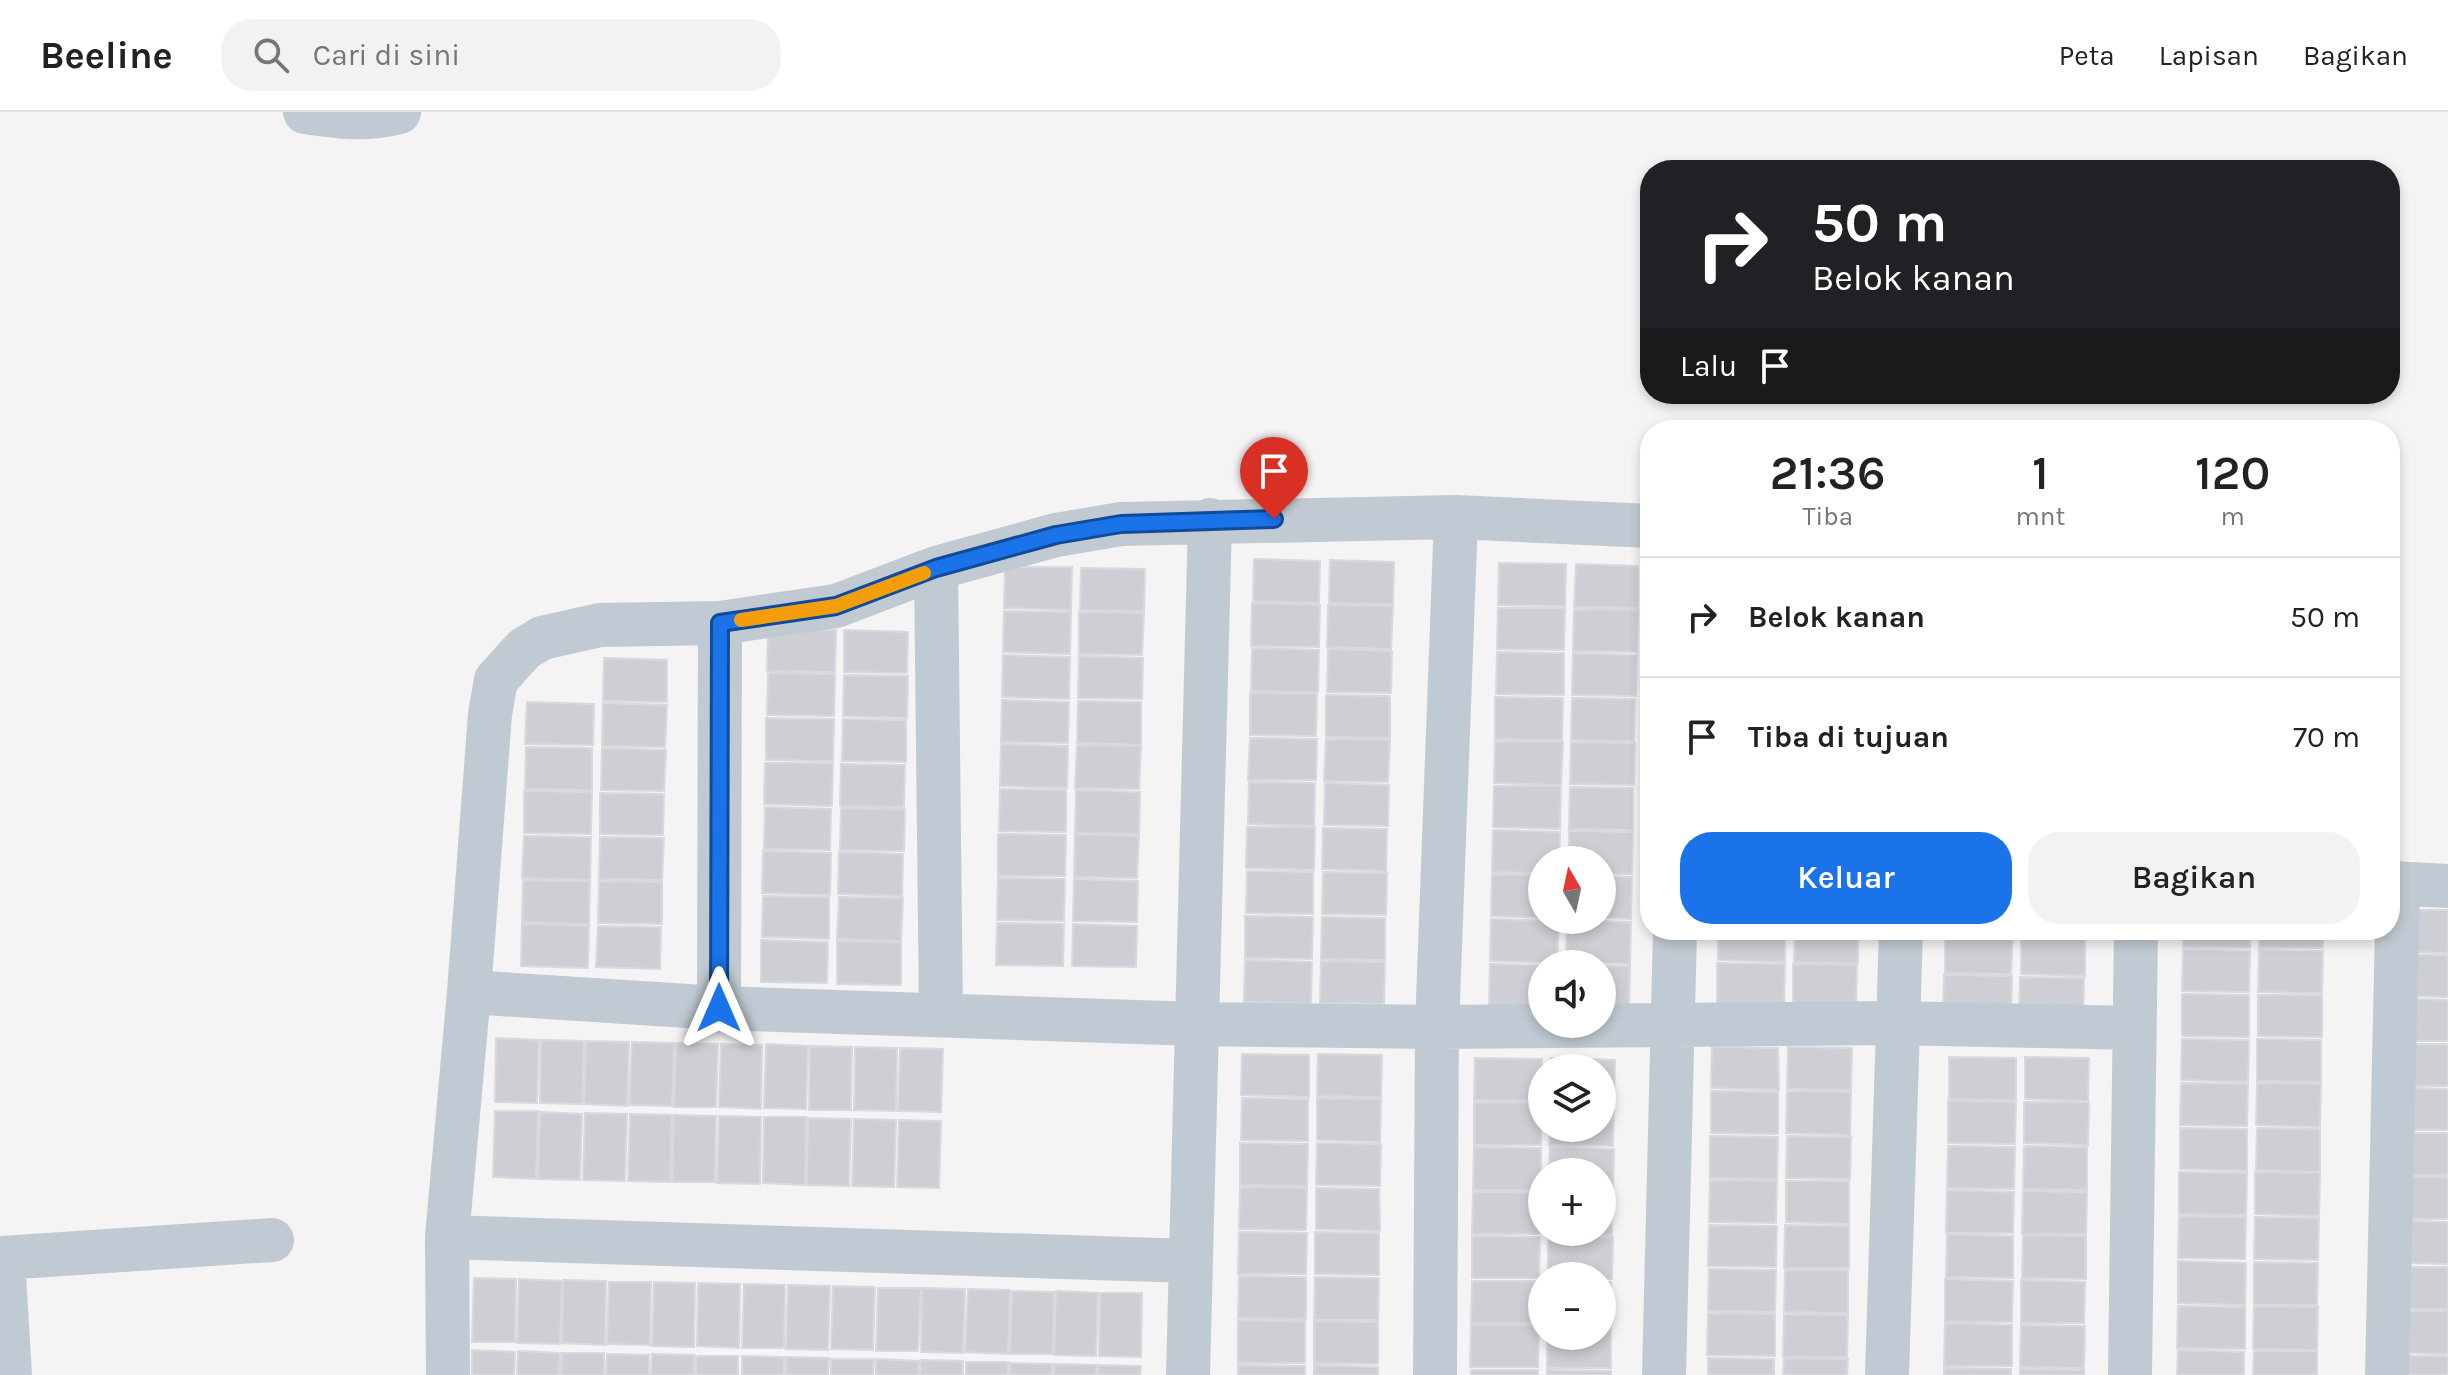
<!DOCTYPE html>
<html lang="id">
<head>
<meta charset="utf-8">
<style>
	:root { --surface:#fff; --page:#f2f2f2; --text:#222; --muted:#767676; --line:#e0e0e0; --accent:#1a73e8 }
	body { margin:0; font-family:Karla,sans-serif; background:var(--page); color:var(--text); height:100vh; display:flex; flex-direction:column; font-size:30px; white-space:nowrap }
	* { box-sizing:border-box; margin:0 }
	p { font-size:26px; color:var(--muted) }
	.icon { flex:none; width:44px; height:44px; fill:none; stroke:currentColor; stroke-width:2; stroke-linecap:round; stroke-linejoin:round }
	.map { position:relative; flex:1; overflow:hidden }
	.drawer { position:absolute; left:1640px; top:308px; width:760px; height:520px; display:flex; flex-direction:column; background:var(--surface); border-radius:32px; box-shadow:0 4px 12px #0003 }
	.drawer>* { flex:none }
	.banner { position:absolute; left:1640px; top:48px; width:760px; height:244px; border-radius:32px; box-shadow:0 4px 12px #0003; background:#202124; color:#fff; overflow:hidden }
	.needle { width:52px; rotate:351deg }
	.buttons { position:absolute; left:1528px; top:734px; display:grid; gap:16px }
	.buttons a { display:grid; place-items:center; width:88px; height:88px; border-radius:50%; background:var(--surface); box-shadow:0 4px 12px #0003; font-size:40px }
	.pin { position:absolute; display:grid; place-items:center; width:68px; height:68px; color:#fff; margin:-82px -34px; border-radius:50% 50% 50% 0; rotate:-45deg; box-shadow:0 0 8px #0007 }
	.pin .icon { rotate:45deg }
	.me { position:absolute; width:88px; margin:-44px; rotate:0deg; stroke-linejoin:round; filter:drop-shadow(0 0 6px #0008) }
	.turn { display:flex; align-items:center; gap:28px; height:168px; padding:0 40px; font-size:36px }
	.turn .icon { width:104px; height:104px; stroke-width:2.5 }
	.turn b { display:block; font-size:56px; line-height:68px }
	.then { display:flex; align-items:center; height:76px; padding:0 40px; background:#0003; gap:16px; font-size:30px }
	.eta { display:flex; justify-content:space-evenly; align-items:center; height:136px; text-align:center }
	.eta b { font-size:48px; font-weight:600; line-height:56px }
	.action { display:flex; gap:16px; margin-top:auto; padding:16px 40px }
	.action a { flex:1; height:92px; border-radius:32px; background:var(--accent); color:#fff; font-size:32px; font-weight:600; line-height:92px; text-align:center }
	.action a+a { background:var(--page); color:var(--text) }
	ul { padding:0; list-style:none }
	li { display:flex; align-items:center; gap:24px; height:120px; padding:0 40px; border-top:2px solid var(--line) }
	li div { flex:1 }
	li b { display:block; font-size:30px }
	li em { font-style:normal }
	header { display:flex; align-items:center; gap:48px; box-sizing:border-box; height:112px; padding:0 40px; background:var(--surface); border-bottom:2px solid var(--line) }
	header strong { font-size:38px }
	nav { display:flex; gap:44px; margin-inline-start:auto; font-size:28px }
	.search { width:560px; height:72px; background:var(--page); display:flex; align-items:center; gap:20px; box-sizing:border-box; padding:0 28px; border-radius:32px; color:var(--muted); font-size:30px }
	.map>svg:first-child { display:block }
	.building { fill:#cdcfd5; stroke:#d7d9de; stroke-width:2 }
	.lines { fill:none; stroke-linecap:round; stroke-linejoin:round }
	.minor { stroke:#c1cad2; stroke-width:44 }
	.route-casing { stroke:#114b97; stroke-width:20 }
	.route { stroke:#1a73e8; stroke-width:14 }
	.slow { stroke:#f59e0b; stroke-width:14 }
</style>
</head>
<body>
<header>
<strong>Beeline</strong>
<div class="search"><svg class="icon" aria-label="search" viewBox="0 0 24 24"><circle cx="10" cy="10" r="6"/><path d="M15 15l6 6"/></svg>Cari di sini</div>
<nav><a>Peta</a><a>Lapisan</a><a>Bagikan</a></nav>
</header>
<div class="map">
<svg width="2448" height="1263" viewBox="0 0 2448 1263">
	<rect width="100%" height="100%" fill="#f5f3f3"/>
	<!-- building -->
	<path class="building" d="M1254,447l66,2 -1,42 -66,-2z
		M1330,448l64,2 -1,42 -64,-1z
		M1499,451l67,1 -1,42 -67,-1z
		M1576,452l62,2v42l-64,-1z
		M1005,455h67l-1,43 -67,-2z
		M1081,456l64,1 -1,42 -64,-1z
		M1252,491l68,2 -1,42 -68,-1z
		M1328,493l65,1 -2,43 -64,-2z
		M1498,496h67l-1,42 -67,-1z
		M1574,497l64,1 -1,42 -64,-1z
		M1004,499l67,1 -1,42 -67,-2z
		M1079,500l65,1 -2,42 -63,-1z
		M768,517l68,1 -1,42 -68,-1z
		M844,518l64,2 -1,41 -63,-1z
		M1252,536l67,2 -1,42 -67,-1z
		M1328,537l64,2 -1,42 -64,-1z
		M1497,540l67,1v42l-68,-1z
		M1573,541l64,2 -1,41 -64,-1z
		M1003,543l67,2 -1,42 -67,-2z
		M1079,544l64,2 -1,41 -64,-1z
		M604,546l63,2v42l-64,-1z
		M768,561l67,1 -1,42 -67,-1z
		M844,563l64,1 -1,42 -64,-2z
		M1250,581l67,1 -1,42 -66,-1z
		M1326,583l64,1v42l-64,-1z
		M1495,585l68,1 -1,42 -67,-1z
		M1572,586l63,1 -1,42 -63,-1z
		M1002,588l67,2 -1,41 -67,-1z
		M1078,589l63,1v43l-64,-2z
		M527,590l67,2 -1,41 -68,-1z
		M603,591l64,2 -2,42 -63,-1z
		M766,606l68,1 -1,42 -67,-1z
		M843,607l63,1v42l-64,-1z
		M1250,626l67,1 -1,41h-68z
		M1326,627l64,1 -2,42 -64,-1z
		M1495,629l68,1 -2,43 -67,-2z
		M1571,630l64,1 -1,42 -64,-1z
		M1001,632l67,2 -1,42 -67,-2z
		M1077,633l64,1 -2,43 -64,-1z
		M526,635l66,1v42l-67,-1z
		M602,636l64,2 -2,41 -63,-1z
		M765,651h68l-1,43 -68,-2z
		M841,652l64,1 -1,42 -64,-1z
		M1249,670l66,1 -1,43 -66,-2z
		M1325,671l64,2 -1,41 -64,-1z
		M1494,674h67l-1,43 -67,-2z
		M1570,675l63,1v42l-64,-1z
		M1000,677l66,1v42l-67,-1z
		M1076,678l64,2 -1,42 -64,-1z
		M524,679l68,1 -1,42 -67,-1z
		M600,681l64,1 -1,41 -63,-1z
		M765,695l66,2 -1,41 -66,-1z
		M841,696l64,1 -1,42 -64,-1z
		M1247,715h68l-1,43 -68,-2z
		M1323,716l64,1 -1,42 -64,-2z
		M1493,718l67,2 -1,28h-17v13l-50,-1z
		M1569,719l64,1 -1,42h-30v-14h-33z
		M998,722l68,1 -1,41h-67z
		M1075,722l64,2 -2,42 -63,-1z
		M524,724l67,1 -1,43 -68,-2z
		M600,725l64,1 -2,42 -63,-1z
		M763,739l68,2 -1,42 -68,-2z
		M839,740l64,2 -1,42 -64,-2z
		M1247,759l66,1v42l-67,-1z
		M1323,760l64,1 -1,42 -64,-1z
		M1492,762l50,1v43l-51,-2z
		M1602,764l30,1 -1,42 -29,-1z
		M998,766l67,1 -1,42 -67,-1z
		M1074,767l64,2 -1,41 -64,-1z
		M523,768l67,1 -1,43 -67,-2z
		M599,769l63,1v42l-64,-1z
		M763,784l66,1v42l-67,-2z
		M839,785l64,1 -2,43 -64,-2z
		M2413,798h35v43l-35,-1z
		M1245,804l68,1 -1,42 -67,-1z
		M1322,805l63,1v42l-64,-1z
		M1491,807l68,2 -2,42 -67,-2z
		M1567,808l64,2 -1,42 -64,-2z
		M997,811l67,1 -1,42 -67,-1z
		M522,812l67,2 -1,42 -67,-2z
		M1073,812l64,2 -1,41 -64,-1z
		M598,814l63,1 -1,42 -64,-2z
		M1718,818h67v32l-67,-2z
		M1795,818h63v33l-64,-1z
		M2183,818h68l-1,18 -67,-1z
		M2259,818h64v18h-64z
		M1945,819l68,1 -2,42 -66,-1z
		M2021,820l64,2v42l-64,-2z
		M761,828l67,2 -1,41 -66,-1z
		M837,829l64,1v43l-64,-1z
		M2183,837l67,2 -1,41 -67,-1z
		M2259,838l64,1 -1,42 -64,-1z
		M2413,843h35v42l-35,-1z
		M1245,848l67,2 -1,42 -67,-2z
		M1321,849l64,1 -1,42 -64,-1z
		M1717,851l68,1 -1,42 -67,-1z
		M1490,852l52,1v42l-53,-1z
		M1793,852l64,1 -1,42 -63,-1z
		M1602,854h28l-1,42 -27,-1z
		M1944,863l68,1 -1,42 -68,-1z
		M2020,865l64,1 -1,42 -64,-1z
		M2182,882l67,1v42l-67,-1z
		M2258,883h64v42l-64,-1z
		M2412,887l36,1v41h-37z
		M496,926l43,2 -2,63 -42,-1z
		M2182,927l67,1 -1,42 -67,-2z
		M2257,927l64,1v42l-64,-1z
		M541,928l43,1 -2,63 -42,-1z
		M586,929l43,1 -2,64 -43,-2z
		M632,930l42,1 -2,63 -43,-1z
		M676,931l42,1 -2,63h-42z
		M721,932l41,1 -1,64 -42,-2z
		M766,932l42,2 -2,63 -42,-1z
		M2412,932h36v42h-37z
		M810,934l42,1 -1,63h-42z
		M855,935l42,1 -1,63 -42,-1z
		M1712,935l66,1 1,42 -68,-2z
		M1788,935l64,1 -1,42 -64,-1z
		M900,936l43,1 -2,63 -43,-1z
		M1242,942l67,1v42l-68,-2z
		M1318,942l64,1 -1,42 -64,-1z
		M1949,945l67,1v42l-67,-1z
		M2025,945l64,1 -1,43 -63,-2z
		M1475,946l67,1v42l-68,-1z
		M1551,946l64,2 -1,41h-12v-33h-51z
		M2181,971l67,1 -1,42 -67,-1z
		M2257,971l64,1 -1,43 -64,-2z
		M2411,976l37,1v41h-38z
		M1711,979l67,1v42l-67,-1z
		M1787,979l64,1 -1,43 -64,-2z
		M1242,986l66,1v42l-67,-1z
		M1317,986l64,1 -1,43 -63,-2z
		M1948,989l68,1 -1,42 -67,-1z
		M1474,990l67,1v42h-67z
		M2024,990h65l-1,43 -64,-2z
		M1602,991l12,1 -1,42 -64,-1 1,-17h52z
		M495,999h43l-2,68 -43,-2z
		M540,1000l42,2 -2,66 -42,-1z
		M585,1001l42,1 -2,67 -42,-1z
		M630,1002l42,1 -2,67 -42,-1z
		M674,1003l42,1 -1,66h-43z
		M719,1004l42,1 -1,67 -43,-1z
		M764,1005h42l-1,68 -42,-2z
		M808,1006l43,1 -2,67 -42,-1z
		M854,1007l42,1 -2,67 -42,-1z
		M899,1008l42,1 -2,67 -42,-1z
		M2180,1016l67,1v42l-67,-2z
		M2257,1016l63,1v43l-64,-2z
		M2410,1021h38v42h-39z
		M1710,1024l68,1 -1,42 -67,-1z
		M1787,1024l64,1 -1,42 -64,-1z
		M1240,1031l68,1 -1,42 -67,-1z
		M1317,1031l64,1 -1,42 -64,-1z
		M1948,1034l67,1 -1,42 -67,-1z
		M2024,1034l63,1v43l-64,-1z
		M1474,1035l67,1v42h-68z
		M1550,1035l64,2 -1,41h-11v-18h-53z
		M2179,1060l68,1 -1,42 -67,-1z
		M2255,1060l65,1 -1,43 -64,-2z
		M2409,1065h39v42h-39z
		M1710,1068l67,1 -1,42 -67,-1z
		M1786,1069h63v43l-63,-2z
		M1240,1075l67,1 -1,42 -67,-1z
		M1316,1076l63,1 1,42 -64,-2z
		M1947,1078l67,2 -1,41h-67z
		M2023,1079l64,1 -1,42h-64z
		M1473,1080h67l-1,42h-67z
		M1602,1081h10v42l-63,-1 53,-2z
		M2179,1104l67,1 -1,42 -67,-1z
		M2255,1105l64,1 -1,42 -64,-1z
		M2409,1109l39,1v42l-40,-1z
		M1709,1113l68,1 -1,41 -68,-1z
		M1785,1113l64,1v42h-65z
		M1239,1120l68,1 -1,41h-68z
		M1315,1120l64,1v42l-64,-1z
		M1947,1122l66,2v42l-67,-1z
		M2023,1123l63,1v43l-64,-1z
		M1472,1124l68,1 -1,41h-67z
		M1548,1125h65l-1,42h-10v-3h-54z
		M2178,1149l68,2 -1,42 -67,-2z
		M2254,1150l64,1 -1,42h-63z
		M2409,1155h39v42h-40z
		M1709,1157l67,1 -1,42 -67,-1z
		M1785,1158h63v43l-64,-1z
		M1239,1164l67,1v42l-68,-1z
		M1315,1165l64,1 -1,42h-64z
		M474,1166l42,1 -1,63h-43z
		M519,1167l43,2 -2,63 -43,-1z
		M1945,1167l68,2 -1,41h-67z
		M563,1168l43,1 -1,64 -43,-2z
		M2021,1168l64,2 -1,41h-63z
		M1472,1169h67l-1,42h-67z
		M609,1170h42l-1,63 -43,-1z
		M654,1170l41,1 -1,64 -42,-1z
		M1602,1170h9l1,42h-10z
		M698,1171l42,1 -1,64 -42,-2z
		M744,1172l41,1 -1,63h-42z
		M788,1173l42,1 -2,64 -42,-1z
		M833,1174l42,1 -2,63 -42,-1z
		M878,1176h43l-3,63h-42z
		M922,1176l43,1 -2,64 -42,-1z
		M968,1177l42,1 -2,64 -43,-2z
		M1012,1179l42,1 -1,62h-43z
		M1056,1179l42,2 -2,63 -42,-1z
		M1100,1181h42l-1,64 -42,-1z
		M2178,1194l67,1v42l-68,-1z
		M2254,1194l64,1 -1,43 -64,-1z
		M2407,1199h41v43l-41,-1z
		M1708,1201l67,1v42l-68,-1z
		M1784,1202l64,1 -1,42h-64z
		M1238,1208l67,1v42h-67z
		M1314,1209l64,1v42l-64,-1z
		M1945,1211l67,2v41h-68z
		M1471,1213h68l-1,42h-68z
		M2021,1213l64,1 -1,42 -64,-1z
		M1602,1214h9v42h-64v-32h55z
		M472,1238l43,2 -1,23h-42z
		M2178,1238l66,2v23h-67z
		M518,1239l42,2 -1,22h-42z
		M2254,1239h63v24h-64z
		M562,1241h42v22h-43z
		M607,1242l42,1v20h-43z
		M652,1242l42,1v20h-43z
		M696,1244h42v19h-42z
		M742,1244l42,1v18h-42z
		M2407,1244h41v19h-42z
		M786,1245l43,1 -1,17h-42z
		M1708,1246l66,1v16h-66z
		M1784,1246l64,1 -1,16h-64z
		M831,1247h43l-1,16h-42z
		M876,1247l43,2v14h-43z
		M921,1248l42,1v14h-43z
		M966,1250h42v13h-42z
		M1010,1251l42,1v11h-42z
		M1054,1252l43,1 -1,10h-42z
		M1098,1253l43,1 -1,9h-42z
		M1238,1253l67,1v9h-67z
		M1314,1253l64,2v8h-64z
		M1944,1256l67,1v6h-67z
		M2020,1257l64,1v5h-64z
		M1471,1258h67v5h-67z
		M1547,1258l64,1v4h-64z"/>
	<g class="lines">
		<!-- minor -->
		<path class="minor" d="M305,0c34,5 61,9 94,0
			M936,456l5,446
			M2390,771l58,3
			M469,880l250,16 477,16 241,3 459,-4 238,5
			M719,896l1,-385
			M447,1125l743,24
			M10,1263l-7,-117 269,-18
			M448,1263l-1,-138 22,-245 21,-278 6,-34 28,-31 18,-11 58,-13 120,-2 116,-17 100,-38 120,-33 65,-11 335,-7 194,9
			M1188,1263l22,-855
			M1435,1263l2,-348 19,-510
			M1664,1263l11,-445
			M1887,1263l14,-445
			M2130,1263l6,-445
			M2387,1263l11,-492"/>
	</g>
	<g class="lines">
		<defs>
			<path id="route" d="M719,896l1,-385 116,-17 100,-38 120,-33 65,-11 153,-5"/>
		</defs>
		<!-- route casing -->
		<use href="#route" class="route-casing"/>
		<!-- route -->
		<use href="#route" class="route"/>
		<!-- slow -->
		<path class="slow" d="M741,508l95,-14 88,-33"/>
	</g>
</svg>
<div class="buttons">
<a><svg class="needle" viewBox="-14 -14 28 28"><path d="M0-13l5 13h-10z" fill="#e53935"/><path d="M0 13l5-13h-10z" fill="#767676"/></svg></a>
<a><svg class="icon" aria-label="sound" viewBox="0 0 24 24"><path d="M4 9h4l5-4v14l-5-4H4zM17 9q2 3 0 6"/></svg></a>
<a><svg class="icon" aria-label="layers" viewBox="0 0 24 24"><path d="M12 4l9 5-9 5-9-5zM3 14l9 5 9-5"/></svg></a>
<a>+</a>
<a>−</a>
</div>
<div class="pin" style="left:1274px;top:407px;background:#d93025"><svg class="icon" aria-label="arrive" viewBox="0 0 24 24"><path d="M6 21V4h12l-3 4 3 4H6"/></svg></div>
<svg class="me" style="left:719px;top:896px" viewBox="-20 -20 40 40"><path d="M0-17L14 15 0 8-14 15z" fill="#1a73e8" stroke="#fff" stroke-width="4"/></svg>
<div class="banner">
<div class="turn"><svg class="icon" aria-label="right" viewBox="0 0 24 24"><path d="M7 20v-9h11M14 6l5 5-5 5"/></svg><div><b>50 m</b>Belok kanan</div></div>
<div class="then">Lalu<svg class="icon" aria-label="arrive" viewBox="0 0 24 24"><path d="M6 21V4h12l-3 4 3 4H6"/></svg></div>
</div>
<section class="drawer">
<div class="eta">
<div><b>21:36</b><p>Tiba</p></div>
<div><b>1</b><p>mnt</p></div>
<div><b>120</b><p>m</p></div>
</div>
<ul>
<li><svg class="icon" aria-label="right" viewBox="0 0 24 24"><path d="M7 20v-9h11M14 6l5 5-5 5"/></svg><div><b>Belok kanan</b></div><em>50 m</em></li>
<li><svg class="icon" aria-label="arrive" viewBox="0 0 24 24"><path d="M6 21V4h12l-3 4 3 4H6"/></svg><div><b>Tiba di tujuan</b></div><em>70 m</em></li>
</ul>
<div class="action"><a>Keluar</a><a>Bagikan</a></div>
</section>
</div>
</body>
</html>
